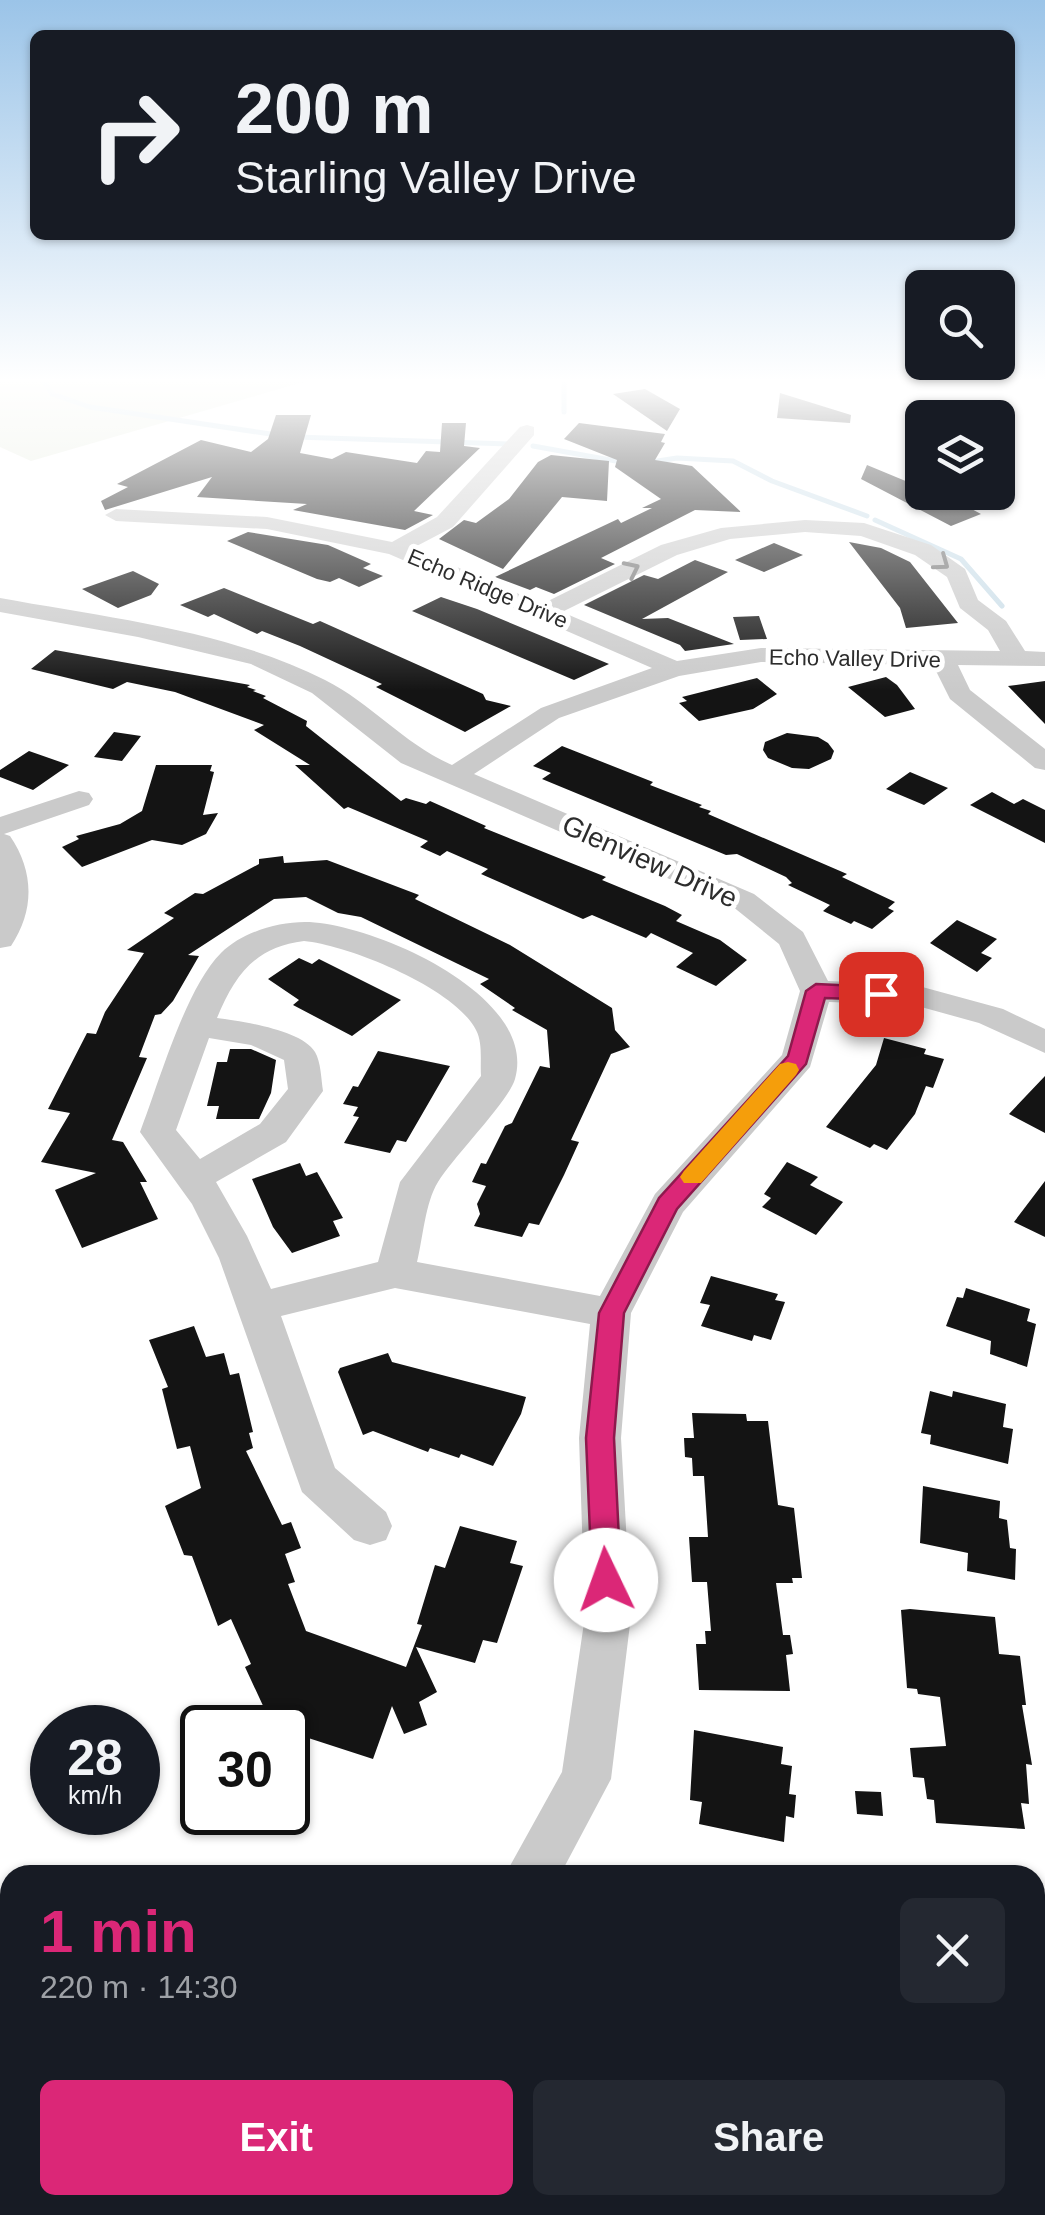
<!DOCTYPE html>
<html lang="en">
<head>
<meta charset="utf-8">
<style>
	:root { --surface:#171b24; --page:#242831; --text:#f1f3f6; --muted:#9ea1a6; --accent:#db2777 }
	body { margin:0; font-family:Helvetica,sans-serif; background:var(--page); color:var(--text); height:100vh; display:flex; flex-direction:column; font-size:38px; white-space:nowrap }
	* { box-sizing:border-box; margin:0 }
	p { font-size:32px; color:var(--muted) }
	.icon { flex:none; width:55px; height:55px; fill:none; stroke:currentColor; stroke-width:2; stroke-linecap:round; stroke-linejoin:round }
	.map { position:relative; flex:1; overflow:hidden }
	.panel { position:absolute; left:0px; top:1865px; width:1045px; height:350px; display:flex; flex-direction:column; background:var(--surface); border-radius:30px 30px 0 0; box-shadow:0 2px 8px #0004 }
	.panel>* { flex:none }
	.banner { position:absolute; left:30px; top:30px; width:985px; height:210px; border-radius:15px; box-shadow:0 2px 8px #0004; background:#171b24; color:var(--text); overflow:hidden }
	.buttons { position:absolute; left:905px; top:270px; display:grid; gap:20px }
	.buttons a { display:grid; place-items:center; width:110px; height:110px; border-radius:15px; background:var(--surface); box-shadow:0 2px 8px #0004; font-size:50px }
	.speed { position:absolute; left:30px; top:1705px; display:flex; gap:20px; font-size:50px; font-weight:700; text-align:center }
	.speed>* { display:grid; place-content:center; width:130px; height:130px; border-radius:50%; background:var(--surface); box-shadow:0 2px 8px #0004; line-height:1 }
	.speed small { font-size:25px; font-weight:400 }
	.speed .limit { border:5px solid #111; border-radius:15px; background:#fff; color:#111 }
	.pin { position:absolute; display:grid; place-items:center; width:85px; height:85px; color:#fff; margin:-42px; border-radius:20px; box-shadow:0 5px 15px #0006 }
	.me { position:absolute; width:110px; margin:-55px; rotate:357deg; stroke-linejoin:round; filter:drop-shadow(0 0 8px #0008) }
	.turn { display:flex; align-items:center; gap:35px; height:210px; padding:0 40px; font-size:45px }
	.turn .icon { width:130px; height:130px; stroke-width:2.5 }
	.turn b { display:block; font-size:70px; line-height:85px }
	.round { display:grid; place-items:center; flex:none; width:105px; height:105px; border-radius:15px; background:var(--page) }
	.head { display:flex; align-items:center; justify-content:space-between; height:170px; padding:0 40px }
	h1 { font-size:60px; font-weight:700; line-height:75px; color:var(--accent) }
	.action { display:flex; gap:20px; margin-top:auto; padding:20px 40px }
	.action a { flex:1; height:115px; border-radius:15px; background:var(--accent); color:#fff; font-size:40px; font-weight:700; line-height:115px; text-align:center }
	.action a+a { background:var(--page); color:var(--text) }
	.map>svg:first-child { display:block }
	.green { fill:#e4eadc }
	.lines { fill:none; stroke-linecap:round; stroke-linejoin:round }
	.stream { stroke:#c9dde8; stroke-width:5 }
	.building { fill:#141414 }
	.minor { fill:#cacaca; fill-rule:evenodd }
	.oneway { stroke:#747474 }
	.route { fill:#db2777; stroke:#8e194d; stroke-width:2.5 }
	.slow { fill:#f59e0b }
	.labels { text-anchor:middle; stroke-width:10; stroke-linejoin:round; paint-order:stroke }
	.far-street-label { font-size:22px; fill:#2d2d2d; stroke:#fff }
	.street-label { font-size:28px; fill:#2d2d2d; stroke:#fff }
</style>
</head>
<body>
<div class="map">
<svg width="1045" height="2215" viewBox="0 0 1045 2215">
	<rect width="100%" height="100%" fill="#fff"/>
	<!-- green -->
	<path class="green" d="M0,381h307l-276,80 -31,-14z"/>
	<g class="lines">
		<!-- stream -->
		<path class="stream" d="M44,381l8,13 38,13 187,28
			M564,381v31
			M296,437l213,7
			M533,446l94,17
			M651,462l26,-4 56,3 39,20 95,35
			M875,520l86,39 41,47"/>
	</g>
	<!-- building -->
	<path class="building" d="M645,389l35,20 -13,22 -54,-37z
		M780,393l71,22 -1,8 -73,-5z
		M276,415h35l-11,38 32,6 14,-7 71,11 9,-12 14,1 2,-29h24l-2,23 16,2 -66,63 19,4 -28,15 -112,-20 14,-6 -110,-7 15,-20 -107,33 -4,-9 27,-14 -11,-3 84,-44 50,12 17,-13z
		M579,423l86,11 -4,8 4,1 -10,17 37,6 49,46 -46,-2 -94,48 14,6 -61,30 -18,-7 -6,3 -35,-13 123,-58 3,4 31,-15h-10l19,-9 -46,-32 2,-7 -53,-21z
		M551,455l58,6 -2,40 -45,-4 -59,72 -64,-30 25,-19 12,3 33,-24 29,-37z
		M867,465l41,17 14,-5v29l31,-7 28,15 -30,12 -90,-47z
		M248,532l80,13 43,19 -8,4 20,8 -24,11 -20,-9 -9,4 -13,-3 -90,-38z
		M849,542l32,6 29,14 48,61 -52,5 -6,-20z
		M774,543l29,12 -39,17 -29,-12z
		M695,560l33,12 -86,47 26,-1 66,26 -49,7 -5,-6 -96,-40 60,-30 14,4z
		M133,571l26,13 -8,11 -33,13 -36,-19z
		M224,588l89,36 7,-3 163,73 3,6 25,6 -46,26 -89,-45 6,-3 -82,-38 -38,-15 -5,3 -43,-20 -6,3 -28,-12z
		M441,597l36,12 132,55 -35,16 -162,-69z
		M759,616l8,23 -27,1 -7,-23z
		M55,650l195,35 -3,2 9,3 -3,1 13,5 -3,2 44,23 -1,5 95,75 5,-3 20,6 4,-3 56,25 -2,2 122,49 -4,3 63,26 17,9 -6,6 44,19 27,20 -31,26 -40,-19 17,-14 -42,-20 -5,5 -54,-23 -9,4 -102,-45 7,-5 -41,-18 -7,5 -20,-9 8,-6 -80,-34 -4,2 -49,-44h15l-56,-35 10,-5 -89,-33 -48,-10 -14,7 -82,-20z
		M886,677l11,8 18,24 -30,8 -37,-30z
		M757,678l20,16 -24,15 -54,12 -20,-18 8,-2 -5,-4z
		M1045,681v43l-37,-38z
		M114,732l27,4 -19,25 -28,-4z
		M787,733l31,4 10,6 6,8 -3,8 -22,10 -17,-1 -24,-10 -5,-8 2,-8z
		M562,746l91,36 -3,3 52,20 -3,2 12,4 -3,3 139,60 -5,3 53,25 -7,6 6,3 -22,18 -18,-8 -3,3 -28,-13 7,-6 -42,-20 4,-2 -6,-6 -49,-23 -11,1 -184,-76 9,-6 -18,-7z
		M29,751l40,14 -36,25 -33,-13v-7z
		M156,765h56l-2,6 4,1 -11,43 15,-2 -12,21 -24,11 -30,-5 -70,27 -20,-20 17,-8 -3,-3 44,-12 22,-13z
		M910,772l38,16 -24,17 -38,-16z
		M992,792l22,12 9,-5 22,11v33l-75,-38z
		M283,856l1,7 43,-3 92,35 -4,4 95,46 102,63 3,22 15,17 -19,7 -40,86 8,2 -15,33 -25,50 -10,-2 -7,14 -48,-11 6,-12 -3,-10 9,-18 -14,-4 9,-19 5,1 19,-38 7,-3 28,-57 10,2 -3,-38 -35,-20 3,-2 -35,-24 9,-5 -128,-62 -23,-4 -32,-16 -32,2 -86,56 11,1 -26,45 -12,13 -6,1 -16,42 8,1 -35,82 11,2 24,40h-7l18,37 -76,29 -27,-58 41,-17 -55,-11 29,-49 -22,-4 39,-76 9,1 9,-22 39,-59 -17,-3 47,-32 -10,-5 31,-20 8,1 56,-30v-5z
		M957,920l40,19 -16,14 11,5 -15,14 -47,-29z
		M299,958l13,6 7,-5 82,41 -49,36 -59,-31 6,-5 -31,-21z
		M884,1038l42,11 -2,5 20,5 -11,29 -7,-2 -11,28 -28,36 -13,-6 -4,4 -44,-21 50,-62z
		M230,1049h21l25,11 -5,33 -12,26h-43l3,-13h-12l10,-44h10z
		M378,1051l72,15 -44,76 -9,-2 -7,13 -46,-10 15,-26 -6,-1 5,-9 -15,-3 10,-18 5,1z
		M1045,1076v57l-36,-19z
		M787,1162l31,15 -8,8 33,17 -27,33 -54,-28 9,-9 -7,-4z
		M300,1163l6,13 11,-4 26,46 -10,3 7,15 -48,17 -19,-26 -21,-48z
		M1045,1181v56l-31,-15z
		M711,1276l67,18 -3,6 10,2 -14,38 -17,-5 -2,6 -51,-15 9,-21 -10,-2z
		M966,1288l64,21 -3,12 9,3 -9,43 -37,-13 1,-13 -45,-15 11,-29 6,1z
		M194,1326l12,31 18,-4 6,22 9,-2 14,59 -4,1 4,15 -7,3 36,74 9,-3 10,26 -16,6 10,28 -7,2 18,47 100,36 16,-42 -5,-1 18,-59 10,3 15,-42 57,15 -7,22 13,3 -26,77 -14,-3 -8,23 -59,-16 21,45 -18,10 8,23 -23,9 -12,-28 -19,53 -77,-25 2,-6 -38,-4 5,-14 -20,-43 6,-3 -20,-45 -13,7 -26,-70 -8,-1 -19,-49 36,-18 -11,-42 -13,3 -15,-60 6,-2 -19,-47z
		M388,1353l4,9 134,35 -5,17 -28,52 -32,-12 -2,4 -29,-10 -2,4 -55,-21 -10,4 -25,-63 2,-4z
		M930,1391l22,6 1,-6 53,13 -3,23 10,2 -5,35 -78,-20 1,-9 -10,-2z
		M692,1413l54,1 1,7h21l10,84 16,3 8,70h-10l1,5h-17l7,52h7l3,19 -7,1 4,36 -91,-1 -3,-46h10l-1,-13h6l-4,-49h-15l-3,-45h19l-4,-61h-11l-1,-18 -7,-1 -1,-19h10z
		M923,1486l77,15 -1,17 8,2 3,28 6,1 -1,31 -48,-9 1,-18 -48,-10z
		M910,1609l85,8 4,37 21,2 6,49h-4l10,60 -6,-1 3,40 -8,-1 4,26 -89,-6 -2,-23 -7,-1 -3,-21 -11,-1 -3,-29 36,-2 -6,-49 -22,-3 -1,-5 -10,-1 -6,-78z
		M694,1730l89,17 -2,17 11,2 -3,28 7,1 -2,23 -8,-2 -2,26 -85,-18 3,-22 -12,-2z
		M855,1791l26,1 2,24 -26,-2z"/>
	<g class="lines">
		<!-- minor -->
		<path class="minor" d="M527,425l7,2v8l-81,92 -40,21 129,56 119,-59 60,-17 84,-8 59,3 67,22 34,24 13,31 28,21 19,30 20,1v14l-87,-1 12,25 75,59v21l-10,-2 -85,-69 -17,-34 -172,-3 -82,14 -120,42 -85,56 280,120 49,38 25,49 87,4 88,24 42,20v24l-66,-30 -65,-18 -85,-3 -19,65 -127,145 -52,101 -10,125 10,178 -20,163 -51,96h-55l57,-103 23,-156 -6,-178 11,-114 -195,-36 -114,28 54,152 51,44 6,14 -6,14 -16,5 -16,-5 -52,-48 -83,-234 -27,-54 -52,-72c19,-49 45,-143 81,-179 20,-20 55,-31 84,-31 64,0 234,72 210,157 -6,22 -62,78 -77,103 -13,21 -15,56 -21,80l183,34 55,-102 127,-139 18,-64 -21,-47 -47,-38 -331,-143 -89,-70 -61,-29 -113,-27 -138,-25v-14c109,20 226,32 325,82 46,23 79,64 127,85l89,-57 111,-40 -263,-114 -122,-25 -151,-8 -11,-6 11,-6 151,8 125,25 45,-25 83,-90zM805,532l56,4 54,19 32,22 13,31 28,22 12,21 -239,-3 -84,13 -115,-49 115,-57 53,-16zM304,941c44,4 151,47 172,89 7,13 4,31 5,46l-81,106 -22,80 -107,27 -24,-53 -31,-54 70,-40 37,-51c-2,-12 -2,-29 -8,-39 -13,-22 -74,-31 -98,-34 18,-43 38,-71 87,-77zM209,1038l42,7 33,15 4,29 -28,35 -60,35 -24,-29z
			M79,791l10,2 4,6 -4,6 -85,29 6,2c24,35 25,74 1,110l-11,2v-131z
			M0,2101l10,4v77l-10,-5z
			M10,2193v12h55l4,10h-60l-4,-10z
			M144,2205h69l-4,10h-69z"/>
	</g>
	<!-- one-way arrows -->
	<defs><path id="oneway-chevron" d="M-2-3.5L2.5 0L-2 3.5" fill="none" stroke-width="1.6" stroke-linecap="round" stroke-linejoin="round" transform="scale(2.5)"/></defs>
	<g class="oneway">
		<use href="#oneway-chevron" transform="translate(942 563) rotate(36)"/>
		<use href="#oneway-chevron" transform="translate(632 569) rotate(-26)"/>
	</g>
	<!-- sky -->
	<linearGradient id="sky" x2="0" y2="1"><stop stop-color="#9bc4e8"/><stop offset="0.55" stop-color="#fff"/><stop offset="1" stop-color="#fff" stop-opacity="0"/></linearGradient>
	<rect width="1045" height="691" fill="url(#sky)"/>
	<!-- route -->
	<path class="route" d="M816,984l65,3 11,7 -11,6 -56,-2 -19,66 -129,145 -53,104 -10,125 7,142 -4,10 -11,4 -10,-4 -4,-10 -6,-142 13,-125 60,-115 129,-142 18,-65z"/>
	<!-- slow -->
	<path class="slow" d="M788,1062l8,2 3,6 -3,5 -95,108h-17l-4,-6 4,-6 96,-107z"/>
	<g class="labels">
		<!-- far-street labels -->
		<g class="far-street-label">
			<text transform="translate(488 588) rotate(23)" y="8">Echo Ridge Drive</text>
			<text transform="translate(855 658) rotate(1)" y="8">Echo Valley Drive</text>
		</g>
		<!-- street labels -->
		<g class="street-label">
			<text transform="translate(650 861) rotate(24)" y="10">Glenview Drive</text>
		</g>
	</g>
</svg>
<div class="buttons">
<a><svg class="icon" aria-label="search" viewBox="0 0 24 24"><circle cx="10" cy="10" r="6"/><path d="M15 15l6 6"/></svg></a>
<a><svg class="icon" aria-label="layers" viewBox="0 0 24 24"><path d="M12 4l9 5-9 5-9-5zM3 14l9 5 9-5"/></svg></a>
</div>
<div class="speed"><div>28<small>km/h</small></div><div class="limit">30</div></div>
<div class="pin" style="left:881px;top:994px;background:#d93025"><svg class="icon" aria-label="arrive" viewBox="0 0 24 24"><path d="M6 21V4h12l-3 4 3 4H6"/></svg></div>
<svg class="me" style="left:606px;top:1580px" viewBox="-20 -20 40 40"><circle r="19" fill="#fff"/><path d="M0-13L10 11 0 6-10 11z" fill="#db2777"/></svg>
<div class="banner">
<div class="turn"><svg class="icon" aria-label="right" viewBox="0 0 24 24"><path d="M7 20v-9h11M14 6l5 5-5 5"/></svg><div><b>200 m</b>Starling Valley Drive</div></div>
</div>
<section class="panel">
<div class="head"><div><h1>1 min</h1><p>220 m · 14:30</p></div><a class="round"><svg class="icon" aria-label="close" viewBox="0 0 24 24"><path d="M6 6l12 12M18 6L6 18"/></svg></a></div>
<div class="action"><a>Exit</a><a>Share</a></div>
</section>
</div>
</body>
</html>
